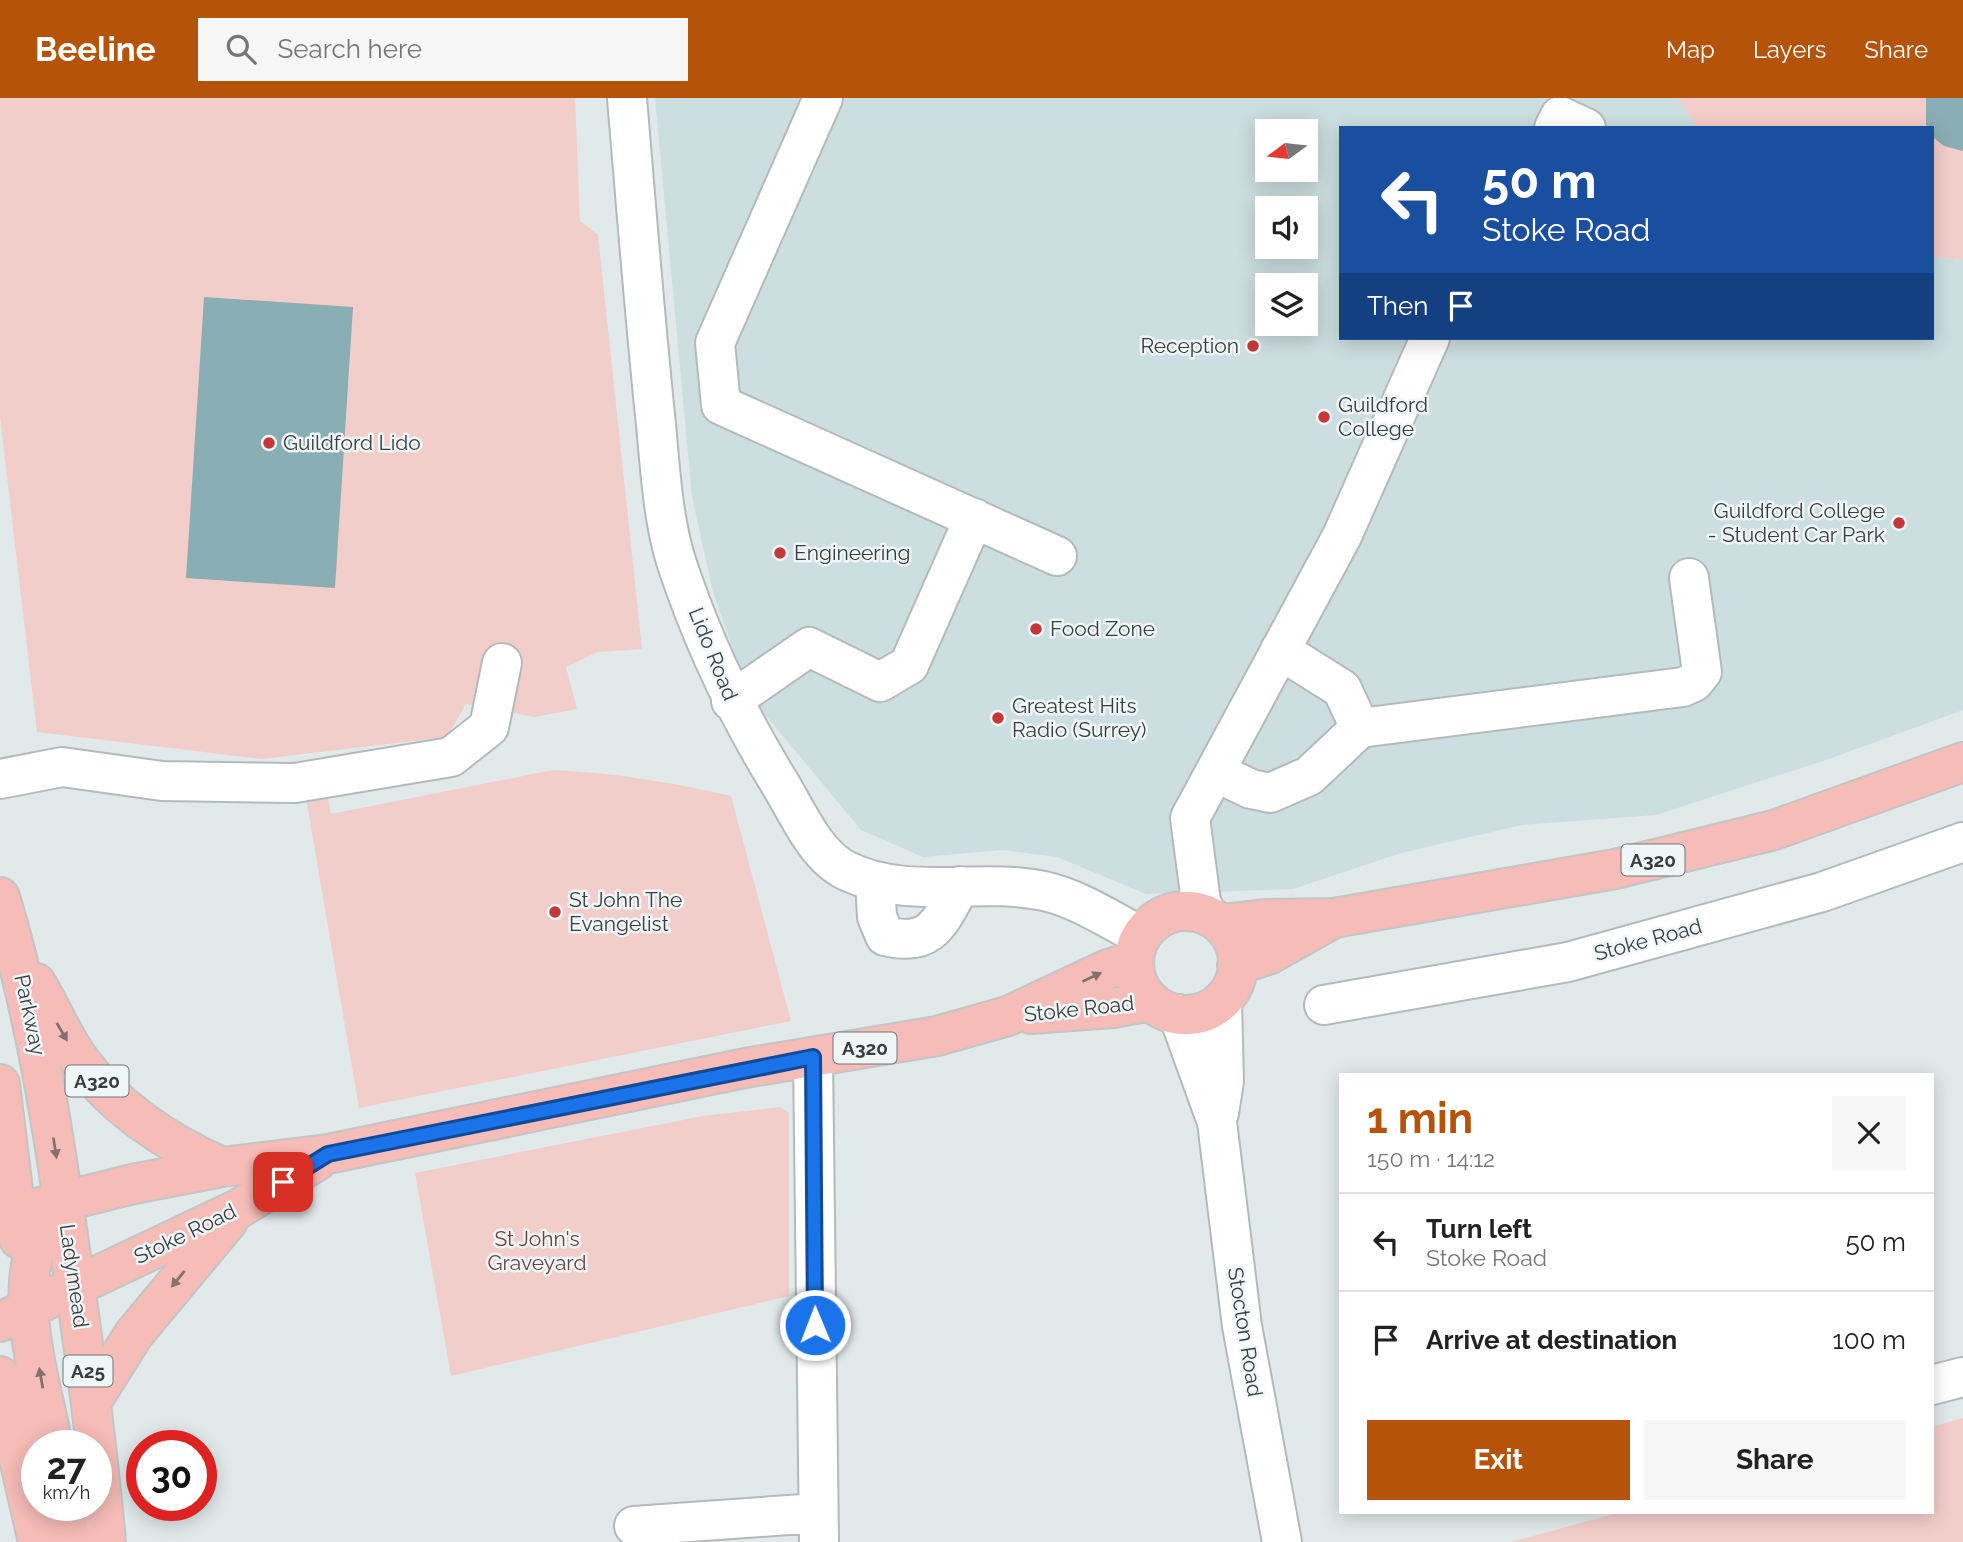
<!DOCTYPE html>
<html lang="en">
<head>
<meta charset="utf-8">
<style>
	:root { --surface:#fff; --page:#f6f6f6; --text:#222; --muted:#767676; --line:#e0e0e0; --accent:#b45309 }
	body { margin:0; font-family:Raleway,sans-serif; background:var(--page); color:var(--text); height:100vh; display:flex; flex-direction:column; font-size:26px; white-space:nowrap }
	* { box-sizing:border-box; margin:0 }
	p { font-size:23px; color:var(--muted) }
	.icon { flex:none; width:38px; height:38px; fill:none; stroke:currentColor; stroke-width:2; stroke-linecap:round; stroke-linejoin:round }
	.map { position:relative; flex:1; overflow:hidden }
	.drawer { position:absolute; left:1339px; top:975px; width:595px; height:441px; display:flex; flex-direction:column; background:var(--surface); border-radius:0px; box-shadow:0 4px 18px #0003 }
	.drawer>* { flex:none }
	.banner { position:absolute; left:1339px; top:28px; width:595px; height:214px; border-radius:0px; box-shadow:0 4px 18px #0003; background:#1a4fa0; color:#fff; overflow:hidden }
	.needle { width:46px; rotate:255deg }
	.tools { position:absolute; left:1255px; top:21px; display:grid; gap:14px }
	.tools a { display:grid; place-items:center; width:63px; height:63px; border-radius:0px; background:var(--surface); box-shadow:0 4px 18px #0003; font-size:35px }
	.speed { position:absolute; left:21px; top:1332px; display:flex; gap:14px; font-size:35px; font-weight:700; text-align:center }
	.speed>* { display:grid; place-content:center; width:91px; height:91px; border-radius:50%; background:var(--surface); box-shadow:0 4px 18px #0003; line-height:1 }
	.speed small { font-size:18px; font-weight:400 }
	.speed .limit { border:10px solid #d22; background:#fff; color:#111 }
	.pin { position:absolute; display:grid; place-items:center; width:60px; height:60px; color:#fff; margin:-30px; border-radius:14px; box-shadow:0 4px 10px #0006 }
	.me { position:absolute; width:77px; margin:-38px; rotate:359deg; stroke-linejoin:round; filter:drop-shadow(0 0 5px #0008) }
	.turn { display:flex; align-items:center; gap:24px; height:147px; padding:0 28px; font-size:32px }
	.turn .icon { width:91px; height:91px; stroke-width:2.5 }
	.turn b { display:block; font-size:49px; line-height:60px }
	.then { display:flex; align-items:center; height:66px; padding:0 28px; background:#0003; gap:14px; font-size:26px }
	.round { display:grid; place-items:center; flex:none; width:74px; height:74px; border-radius:0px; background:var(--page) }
	.summary { display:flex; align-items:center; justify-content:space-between; height:119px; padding:0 28px }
	h1 { font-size:42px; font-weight:700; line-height:52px; color:var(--accent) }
	.cta { display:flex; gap:14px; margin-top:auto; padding:14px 28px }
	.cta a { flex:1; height:80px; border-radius:0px; background:var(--accent); color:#fff; font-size:28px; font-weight:700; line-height:80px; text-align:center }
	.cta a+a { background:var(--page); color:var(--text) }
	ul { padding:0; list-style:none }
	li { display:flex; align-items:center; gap:21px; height:98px; padding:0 28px; border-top:2px solid var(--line) }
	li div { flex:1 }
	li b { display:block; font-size:26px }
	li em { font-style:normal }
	header { display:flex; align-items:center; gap:42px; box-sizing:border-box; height:98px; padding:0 35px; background:var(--accent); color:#fff }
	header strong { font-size:33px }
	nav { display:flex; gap:38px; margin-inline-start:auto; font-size:24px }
	.search { width:490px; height:63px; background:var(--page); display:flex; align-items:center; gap:18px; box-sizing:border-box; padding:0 24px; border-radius:0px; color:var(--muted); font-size:26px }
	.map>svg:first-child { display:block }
	.built { fill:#cddee0; fill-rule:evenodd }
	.green { fill:#f2ceca }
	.water { fill:#89aeb3 }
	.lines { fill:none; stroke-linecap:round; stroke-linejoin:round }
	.minor-casing { stroke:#b3baba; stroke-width:42 }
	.major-casing { stroke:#c4c5c5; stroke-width:42 }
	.minor { stroke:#fff; stroke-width:38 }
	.major { stroke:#f6bcb7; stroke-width:38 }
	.oneway { fill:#85706e }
	.route-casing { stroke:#114b97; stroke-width:18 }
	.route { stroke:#1a73e8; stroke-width:12 }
	.poi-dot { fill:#c63837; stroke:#eff6f7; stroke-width:2.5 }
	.labels { text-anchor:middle; stroke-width:5; stroke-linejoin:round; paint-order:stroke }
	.shield { fill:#eff6f7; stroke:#707476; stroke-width:2 }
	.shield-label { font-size:19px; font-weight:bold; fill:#3a3d3e }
	.poi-label { font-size:21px; fill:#3a3d3e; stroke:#eff6f7; text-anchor:start }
	.street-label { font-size:21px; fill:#3a3d3e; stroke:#eff6f7 }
	.park-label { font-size:21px; fill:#72403b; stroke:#eff6f7 }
</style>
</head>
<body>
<header>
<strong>Beeline</strong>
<div class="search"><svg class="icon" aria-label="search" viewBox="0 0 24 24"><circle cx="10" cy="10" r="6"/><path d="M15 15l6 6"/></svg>Search here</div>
<nav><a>Map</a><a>Layers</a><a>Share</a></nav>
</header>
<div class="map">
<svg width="1963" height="1444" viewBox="0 0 1963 1444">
	<rect width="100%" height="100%" fill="#e1e9ea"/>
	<!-- built -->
	<path class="built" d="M655,0h1023l19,30h-357v210h592v-81l31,3v450l-134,49 -173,56 -134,10 -121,28 -108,36 -147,5 -89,-37 -54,-7 -80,7 -62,-27 -113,-136 -35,-102 -21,-95zM1267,33h39v39h-39zM1267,110h39v39h-39zM1267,187h39v39h-39z"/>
	<!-- green -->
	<path class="green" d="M0,0h575l5,123 18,14 44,414 -44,3 -32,15 11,42 -42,8 -69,-13 -19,33 -185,22 -225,-27 -37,-315z
		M1678,0h285v162l-31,-3v-129h-235z
		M553,672c61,3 119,12 178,26l60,225 -432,87 -53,-310 21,-4 4,20z
		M781,1009l8,6v183l-338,80 -36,-203 288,-57z
		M1963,1320v124h-452l110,-30h311v-85z"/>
	<!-- water -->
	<path class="water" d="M1926,0h37v53l-19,-5 -11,-9 -1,-9 -6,-3z
		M204,199l149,10 -18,281 -149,-10z"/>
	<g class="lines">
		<defs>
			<path id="minor" d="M627,0c9,106 17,211 28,317 5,48 7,101 21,146 26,79 60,151 103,221 18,29 36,74 68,89 63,30 131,6 197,20 35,8 66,29 97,45
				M823,0l-108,245 6,62 336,151
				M1554,30l6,-12 26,12
				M1280,552l62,39 18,39
				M731,603l78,-54 71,35 29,-17 65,-147
				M1215,674l36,17 19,4 39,-17 51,-48 323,-41 11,-5 8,-10 -13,-94
				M0,681l62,-12 100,14 133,2 156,-26 38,-30 13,-64
				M875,783l2,36 8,19c47,12 55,-14 75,-50
				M1207,817l-6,-13 -11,-84 152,-282 88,-198
				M1324,907l244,-43 254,-70 141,-50
				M1178,916l39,108 25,204 40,216
				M813,959l6,485
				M1219,1015l5,-32 -2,-80
				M1932,1287l31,-8
				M634,1428l183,-13"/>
			<path id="major" d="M0,799c37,122 56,249 73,375 13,90 25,180 33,270
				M1134 865a52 52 0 1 1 104 0a52 52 0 1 1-104 0Z
				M1222,826l43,-5 69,-1 281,-49 159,-39 189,-68
				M1237,867l33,-11 59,-33
				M36,885c16,26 27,55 45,79 36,48 87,81 141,105
				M1031,916l82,-6 38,-7
				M0,986l19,155
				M0,1119l133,-33 89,-17 106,-13 417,-86 192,-32 71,-20 100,-47 26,-8
				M0,1224l238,-113 79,-48
				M0,1278l38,166
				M93,1301l41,-65 94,-113
				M53,1348c-14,-75 -53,-185 11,-244
				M63,1407l5,37"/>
		</defs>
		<!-- minor casing -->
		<use href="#minor" class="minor-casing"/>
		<!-- major casing -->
		<use href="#major" class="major-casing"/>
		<!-- minor -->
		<use href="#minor" class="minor"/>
		<!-- major -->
		<use href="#major" class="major"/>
	</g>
	<!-- one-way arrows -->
	<defs><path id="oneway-solid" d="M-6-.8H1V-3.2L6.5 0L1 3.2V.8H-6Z" transform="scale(1.75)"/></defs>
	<g class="oneway">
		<use href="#oneway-solid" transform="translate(1092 879) rotate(-25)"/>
		<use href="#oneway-solid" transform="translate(62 934) rotate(60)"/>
		<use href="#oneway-solid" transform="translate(55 1050) rotate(81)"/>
		<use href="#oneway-solid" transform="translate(178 1181) rotate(129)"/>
		<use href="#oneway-solid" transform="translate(41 1280) rotate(-100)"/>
	</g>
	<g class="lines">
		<defs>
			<path id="route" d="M283,1084l45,-28 485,-97 2,268"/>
		</defs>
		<!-- route casing -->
		<use href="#route" class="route-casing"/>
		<!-- route -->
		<use href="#route" class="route"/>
	</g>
	<!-- markers -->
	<g class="poi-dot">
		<circle cx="1253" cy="248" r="7"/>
		<circle cx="1324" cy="319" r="7"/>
		<circle cx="269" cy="345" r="7"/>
		<circle cx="1899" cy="425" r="7"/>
		<circle cx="780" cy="455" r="7"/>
		<circle cx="1036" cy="531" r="7"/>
		<circle cx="998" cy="620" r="7"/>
		<circle cx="555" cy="814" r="7"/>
	</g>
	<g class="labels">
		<!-- shield labels -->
		<g class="shield">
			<rect x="1621.5" y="746.5" width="63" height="31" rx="5"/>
			<rect x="833.5" y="934.5" width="63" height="31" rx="5"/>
			<rect x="65.5" y="967.5" width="63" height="31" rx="5"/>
			<rect x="63.5" y="1257.5" width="49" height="31" rx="5"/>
		</g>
		<g class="shield-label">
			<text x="1653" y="769">A320</text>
			<text x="865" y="957">A320</text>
			<text x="97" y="990">A320</text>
			<text x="88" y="1280">A25</text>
		</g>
		<!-- poi labels -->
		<g class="poi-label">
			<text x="1239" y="255" text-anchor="end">Reception</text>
			<text x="1338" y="314">Guildford<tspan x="1338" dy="24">College</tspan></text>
			<text x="283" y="352">Guildford Lido</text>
			<text x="1885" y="420" text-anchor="end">Guildford College<tspan x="1885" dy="24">- Student Car Park</tspan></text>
			<text x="794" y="462">Engineering</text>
			<text x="1050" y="538">Food Zone</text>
			<text x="1012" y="615">Greatest Hits<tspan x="1012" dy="24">Radio (Surrey)</tspan></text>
			<text x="569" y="809">St John The<tspan x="569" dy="24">Evangelist</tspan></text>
		</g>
		<!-- street labels -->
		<g class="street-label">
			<text transform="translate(713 556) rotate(68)" y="7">Lido Road</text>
			<text transform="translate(1648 842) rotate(-15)" y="7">Stoke Road</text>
			<text transform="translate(1079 911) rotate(-6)" y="7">Stoke Road</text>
			<text transform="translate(30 917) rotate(78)" y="7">Parkway</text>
			<text transform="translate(185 1136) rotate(-26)" y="7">Stoke Road</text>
			<text transform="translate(74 1178) rotate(82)" y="7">Ladymead</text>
			<text transform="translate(1245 1234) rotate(81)" y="7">Stocton Road</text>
		</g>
		<!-- park labels -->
		<g class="park-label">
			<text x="537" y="1148">St John's<tspan x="537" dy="24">Graveyard</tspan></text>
		</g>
	</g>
</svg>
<div class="tools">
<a><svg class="needle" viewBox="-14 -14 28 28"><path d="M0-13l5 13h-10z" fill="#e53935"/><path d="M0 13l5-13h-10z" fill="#767676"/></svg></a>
<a><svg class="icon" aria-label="sound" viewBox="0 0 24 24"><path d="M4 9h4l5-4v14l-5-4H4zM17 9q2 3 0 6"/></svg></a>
<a><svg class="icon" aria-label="layers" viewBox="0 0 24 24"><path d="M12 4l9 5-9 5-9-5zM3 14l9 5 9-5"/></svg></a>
</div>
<div class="speed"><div>27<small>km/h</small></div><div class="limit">30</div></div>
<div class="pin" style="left:283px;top:1084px;background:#d93025"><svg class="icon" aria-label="arrive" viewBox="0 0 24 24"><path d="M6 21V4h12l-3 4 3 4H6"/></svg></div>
<svg class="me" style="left:815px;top:1227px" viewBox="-20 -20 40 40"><circle r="17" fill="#1a73e8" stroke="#fff" stroke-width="3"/><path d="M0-11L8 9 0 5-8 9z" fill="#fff"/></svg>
<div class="banner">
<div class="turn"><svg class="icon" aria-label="left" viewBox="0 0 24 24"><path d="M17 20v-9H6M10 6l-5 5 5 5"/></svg><div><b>50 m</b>Stoke Road</div></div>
<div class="then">Then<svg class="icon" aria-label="arrive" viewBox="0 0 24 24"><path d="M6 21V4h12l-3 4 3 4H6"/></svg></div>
</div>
<section class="drawer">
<div class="summary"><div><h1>1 min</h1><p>150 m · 14:12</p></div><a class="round"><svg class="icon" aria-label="close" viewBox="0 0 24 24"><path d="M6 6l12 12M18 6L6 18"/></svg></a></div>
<ul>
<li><svg class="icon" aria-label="left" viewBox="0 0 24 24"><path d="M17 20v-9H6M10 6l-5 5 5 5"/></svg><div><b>Turn left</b><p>Stoke Road</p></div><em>50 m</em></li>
<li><svg class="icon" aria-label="arrive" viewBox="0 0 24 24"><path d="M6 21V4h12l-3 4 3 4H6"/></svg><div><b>Arrive at destination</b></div><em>100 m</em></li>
</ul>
<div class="cta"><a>Exit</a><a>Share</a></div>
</section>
</div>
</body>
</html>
